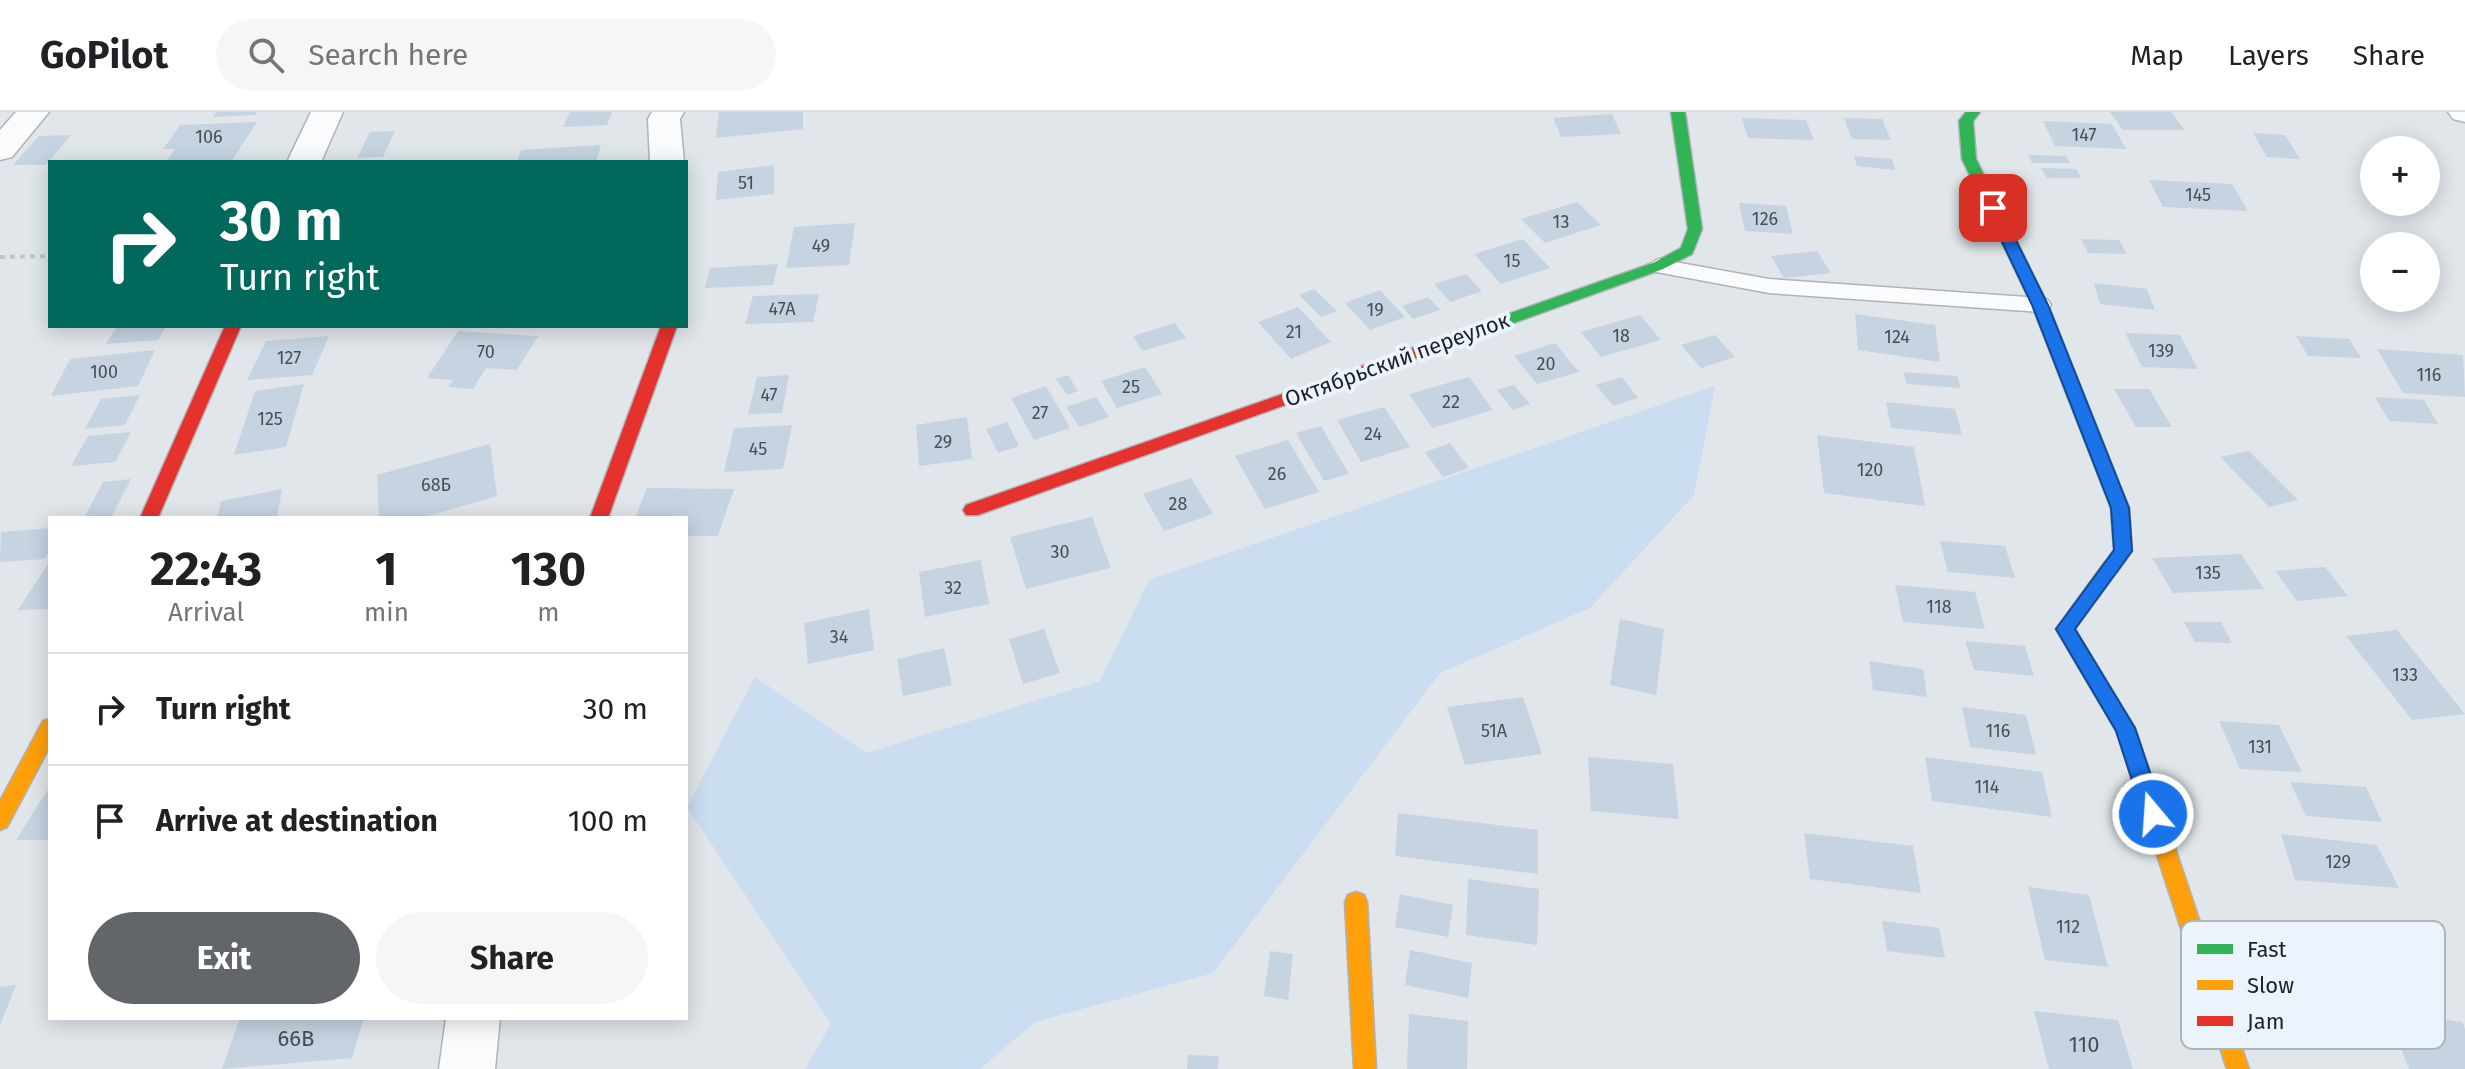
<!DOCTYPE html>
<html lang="en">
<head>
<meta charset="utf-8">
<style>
	:root { --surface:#fff; --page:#f6f6f6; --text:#202124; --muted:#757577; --line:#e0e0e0; --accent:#62666a }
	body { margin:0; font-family:"Fira Sans",sans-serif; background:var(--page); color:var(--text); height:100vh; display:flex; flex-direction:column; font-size:30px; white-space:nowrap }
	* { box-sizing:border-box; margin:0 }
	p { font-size:26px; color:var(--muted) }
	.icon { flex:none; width:44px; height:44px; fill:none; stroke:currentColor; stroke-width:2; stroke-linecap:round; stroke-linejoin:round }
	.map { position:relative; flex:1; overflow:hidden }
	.sheet { position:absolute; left:48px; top:404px; width:640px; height:504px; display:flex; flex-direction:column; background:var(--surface); border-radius:0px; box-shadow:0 4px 20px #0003 }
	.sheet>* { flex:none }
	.top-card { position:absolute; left:48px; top:48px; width:640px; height:168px; border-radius:0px; box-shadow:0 4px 20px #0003; background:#00695c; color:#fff; overflow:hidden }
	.tools { position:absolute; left:2360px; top:24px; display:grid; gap:16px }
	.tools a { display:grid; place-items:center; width:80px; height:80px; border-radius:50%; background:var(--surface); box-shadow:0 4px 20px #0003; font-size:40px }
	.pin { position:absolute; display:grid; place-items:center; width:68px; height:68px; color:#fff; margin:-34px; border-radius:16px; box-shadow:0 4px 12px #0006 }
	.me { position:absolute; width:88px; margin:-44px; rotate:342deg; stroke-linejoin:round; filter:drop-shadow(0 0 6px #0008) }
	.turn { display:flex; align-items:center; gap:28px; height:168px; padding:0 40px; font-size:36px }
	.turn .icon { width:104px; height:104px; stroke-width:2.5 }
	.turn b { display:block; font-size:56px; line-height:68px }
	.eta { display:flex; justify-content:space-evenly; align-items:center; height:136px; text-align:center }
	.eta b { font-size:48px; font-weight:700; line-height:56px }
	.action { display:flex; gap:16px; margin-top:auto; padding:16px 40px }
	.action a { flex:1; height:92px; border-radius:48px; background:var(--accent); color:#fff; font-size:32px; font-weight:700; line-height:92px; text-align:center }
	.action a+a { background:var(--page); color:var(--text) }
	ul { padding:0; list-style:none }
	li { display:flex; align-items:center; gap:24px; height:112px; padding:0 40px; border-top:2px solid var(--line) }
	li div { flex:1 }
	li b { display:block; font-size:30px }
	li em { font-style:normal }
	header { display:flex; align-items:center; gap:48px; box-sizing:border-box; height:112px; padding:0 40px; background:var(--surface); border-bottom:2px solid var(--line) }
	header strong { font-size:38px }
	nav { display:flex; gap:44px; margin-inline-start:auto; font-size:28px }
	.search { width:560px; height:72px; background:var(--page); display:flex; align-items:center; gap:20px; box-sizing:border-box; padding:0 28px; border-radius:44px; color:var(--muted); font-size:30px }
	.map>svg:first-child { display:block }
	.green { fill:#cbddf0 }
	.building { fill:#c6d3e1 }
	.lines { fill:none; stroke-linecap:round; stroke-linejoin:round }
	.lane-casing { stroke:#afb3b7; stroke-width:3 }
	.street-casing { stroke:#afb3b7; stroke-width:3 }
	.fast-casing { stroke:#afb3b7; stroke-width:3 }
	.slow-casing { stroke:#afb3b7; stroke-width:3 }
	.jam-casing { stroke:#afb3b7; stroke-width:3 }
	.path { stroke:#c3c5c5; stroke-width:4; stroke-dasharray:5 5; stroke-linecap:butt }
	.lane { fill:#fafbfc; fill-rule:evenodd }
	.street { fill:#fafbfc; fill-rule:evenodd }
	.fast { fill:#30b455; fill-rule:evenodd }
	.slow { fill:#ff9f0a; fill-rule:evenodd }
	.jam { fill:#e5322d; fill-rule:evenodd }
	.route { fill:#1a73e8; stroke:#114b97; stroke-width:2 }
	.labels { text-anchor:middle; stroke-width:8; stroke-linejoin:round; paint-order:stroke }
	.number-label { font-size:18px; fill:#484e54 }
	.street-label { font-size:22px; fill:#1e2125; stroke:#ebf3fd }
	.near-number-label { font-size:22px; fill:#484e54 }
	.key { fill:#ebf3fd; stroke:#aeb4bc; stroke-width:2 }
	.key-label { font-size:22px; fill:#1e2125 }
</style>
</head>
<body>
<header>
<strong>GoPilot</strong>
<div class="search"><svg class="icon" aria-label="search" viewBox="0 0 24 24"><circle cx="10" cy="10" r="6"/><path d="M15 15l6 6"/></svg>Search here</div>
<nav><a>Map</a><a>Layers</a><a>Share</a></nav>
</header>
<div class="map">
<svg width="2465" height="957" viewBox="0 0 2465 957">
	<rect width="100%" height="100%" fill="#e1e6eb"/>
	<!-- green -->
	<path class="green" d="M1715,274l-21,109 -104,113 -150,65 -227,300 -178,49 -55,47h-175l26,-45 -144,-217 68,-130 111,76 234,-72 49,-101z"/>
	<!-- building -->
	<path class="building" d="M216,0h41l-2,3 -42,2z
		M570,0h42l-5,13 -44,2z
		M719,0h84v17l-87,9z
		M2110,0h61l14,18h-62z
		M1612,2l9,20 -60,3 -8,-19z
		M1742,6l64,2 8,20 -66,-2z
		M1844,6l38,1 9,21 -39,-1z
		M2043,9l69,3 14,25 -71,-3z
		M257,10l-26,40h-65l9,-13h-12l17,-24z
		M395,19l-12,26 -26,1 13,-26z
		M2253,21l32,2 15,24 -33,-2z
		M71,23l-25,30h-33l26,-29z
		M601,33l-5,17h-79l4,-12z
		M2028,43l38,1 4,7h-38z
		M1854,44l38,3 3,11 -38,-4z
		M774,53v29l-58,6 2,-28z
		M2041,56l35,1 5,9h-34z
		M2149,68l83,4 16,27 -85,-4z
		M1577,90l24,23 -56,18 -24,-24z
		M1739,91l47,3 7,28 -48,-3z
		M855,111l-6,42 -63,3 8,-41z
		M1523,127l27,29 -49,16 -27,-30z
		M2081,127l38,1 8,14 -39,-1z
		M1817,139l14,22 -47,5 -13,-22z
		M778,152l-5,21 -68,3 5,-20z
		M1466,162l16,17 -32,11 -16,-18z
		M2094,171l53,6 8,21 -55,-6z
		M1314,177l23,22 -16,6 -22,-22z
		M1380,178l25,27 -35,13 -25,-27z
		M819,182l-6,28 -68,2 8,-28z
		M1428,185l12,13 -27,9 -11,-13z
		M1298,195l33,35 -40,17 -33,-37z
		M1855,202l80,11 5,37 -82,-12z
		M1640,203l21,25 -60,17 -20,-25z
		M1175,211l11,15 -44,13 -9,-15z
		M117,214h49l-8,14 -52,4z
		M458,219l80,5 -21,34 -31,-2 -13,21 -25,-2 5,-7 -26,-2z
		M2125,221l55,2 18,34 -56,-2z
		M1715,223l20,22 -34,11 -20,-23z
		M329,224l-17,39 -65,5 19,-39z
		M2296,224l53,3 12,19 -53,-2z
		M1555,231l24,29 -42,12 -23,-28z
		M2377,237l86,6 2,42 -62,-4z
		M155,238l-17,36 -87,10 19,-37z
		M1145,255l17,27 -45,14 -16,-27z
		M1903,260l54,4 4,12 -54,-4z
		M789,263l-7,38 -34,1 9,-37z
		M1068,263l10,16 -11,4 -11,-16z
		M1469,265l24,33 -61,18 -23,-34z
		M1622,265l16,21 -25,8 -17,-21z
		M304,272l-18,63 -52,8 21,-64z
		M1514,273l16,19 -17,6 -16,-20z
		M1046,274l24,42 -36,12 -23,-42z
		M2114,277h35l23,38h-36z
		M140,283l-15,30 -40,4 16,-30z
		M1096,285l13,20 -30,10 -13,-20z
		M2375,285l49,3 14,24 -49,-3z
		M1886,290l69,7 7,26 -71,-7z
		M1384,295l26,40 -49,15 -24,-42z
		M967,305l5,42 -53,7 -3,-41z
		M1007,310l12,24 -21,7 -12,-24z
		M792,313l-9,44 -59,3 10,-44z
		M1321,314l28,48 -25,7 -28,-48z
		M131,320l-16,30 -44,4 17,-30z
		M1817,323l97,12 11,59 -101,-13z
		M1288,328l31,52 -54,17 -30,-53z
		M1450,331l19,25 -26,9 -18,-25z
		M490,332l7,52 -76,22h-42l-2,-43z
		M2249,339l49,49 -29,7 -49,-50z
		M1191,366l22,36 -49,17 -21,-37z
		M131,367l-20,39h-27l19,-36z
		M647,376l87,1 -16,47h-32v-18h-51z
		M282,377l-5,29h-60l4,-17z
		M1092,405l19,51 -85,21 -16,-52z
		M50,416v21l-5,10 -45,3 1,-30z
		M1940,429l65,5 10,32 -67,-6z
		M2241,442l23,35 -91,4 -21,-35z
		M981,448l8,44 -64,13 -6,-45z
		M50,449v48l-32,1z
		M2325,455l23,29 -51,5 -22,-30z
		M1895,473l80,7 10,37 -82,-7z
		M869,497l5,41 -66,14 -4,-41z
		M1620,507l44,10 -8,66 -46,-10z
		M2184,510h37l11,21 -37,-1z
		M1044,517l16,44 -37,11 -14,-45z
		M2397,518l68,84 -53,6 -66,-84z
		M1965,529l60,5 9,30 -60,-6z
		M944,536l8,37 -49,11 -6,-37z
		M1869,549l54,8 4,28 -54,-7z
		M1523,585l19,57 -77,11 -18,-58z
		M1962,595l64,8 10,40 -66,-8z
		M2219,609l60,4 23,47 -62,-3z
		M1588,645l85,7 6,55 -88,-8z
		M1925,645l117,15 10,45 -120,-16z
		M2290,670l76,5 16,35 -76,-6z
		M50,674v54h-34z
		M1398,701l140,17v44l-143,-18z
		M1804,721l109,13 8,47 -111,-14z
		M2281,722l96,11 22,43 -104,-8z
		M1468,767l71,10 -2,56 -71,-10z
		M2028,775l61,8 19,72 -63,-7z
		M1400,782l53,11 -5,32 -53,-10z
		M1882,809l57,7 6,30 -58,-7z
		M1410,838l62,13 -4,35 -63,-13z
		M1270,839l23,3 -5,46 -24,-4z
		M16,873l-16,40v-38z
		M2034,899l84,9 15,49h-84z
		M2387,900l75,10 3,7v40h-56z
		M1409,902l59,7 -1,48h-60z
		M240,906h124l-12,40 -130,11z
		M1188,943l31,1 -1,13h-31z"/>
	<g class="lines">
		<defs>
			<path id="lane" d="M1658,147l111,20 271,19 8,2 3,5 -3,5 -8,2 -271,-19 -118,-22 -4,-5z"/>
			<path id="street" d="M16,0h33l-37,45 -12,3v-30z
				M311,0h32l-22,50h-34z
				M652,0h32l-4,7 4,43h-34l-2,-43z
				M2448,0h17v10l-12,-3z
				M446,906h54l-5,51h-56z"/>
			<path id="fast" d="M1671,0h14l17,117 -10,25 -29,15 -244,88h-10l-3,-4 3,-4 244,-86 28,-15 7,-19z
				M1966,0h14l-7,9 3,38 72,146 81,203 3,43 -15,21h-12l-3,-5 12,-17 -3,-42 -79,-203 -70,-146 -3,-38z"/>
			<path id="slow" d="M2111,448l6,2 3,5 -45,62 60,99 114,341h-22l-111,-339 -60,-101 49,-67z
				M50,607v27l-43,81 -7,3v-29l43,-80z
				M1356,780l8,3 3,7 9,167h-22l-9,-167 3,-7z"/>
			<path id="jam" d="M225,214h16l-83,192h-18z
				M661,214h16l-69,192h-18z
				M1414,236l8,5 -3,4 -441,158h-12l-3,-5 3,-5z"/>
		</defs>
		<!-- lane casing -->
		<use href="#lane" class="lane-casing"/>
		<!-- street casing -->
		<use href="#street" class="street-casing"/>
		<!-- fast casing -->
		<use href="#fast" class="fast-casing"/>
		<!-- slow casing -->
		<use href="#slow" class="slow-casing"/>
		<!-- jam casing -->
		<use href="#jam" class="jam-casing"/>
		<!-- path -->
		<path class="path" d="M0,145l50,-1"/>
		<!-- lane -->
		<use href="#lane" class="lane"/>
		<!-- street -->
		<use href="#street" class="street"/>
		<!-- fast -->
		<use href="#fast" class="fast"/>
		<!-- slow -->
		<use href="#slow" class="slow"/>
		<!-- jam -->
		<use href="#jam" class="jam"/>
	</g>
	<!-- route -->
	<path class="route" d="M1993,91l7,5 48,97 81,203 3,43 -57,78 60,99 29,86 -3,6 -8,3 -7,-3 -3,-6 -27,-83 -60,-102 58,-79 -3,-42 -79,-203 -46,-97z"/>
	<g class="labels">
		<!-- number labels -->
		<g class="number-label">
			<text x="2084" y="29">147</text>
			<text x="209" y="31">106</text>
			<text x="746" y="77">51</text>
			<text x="2198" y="89">145</text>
			<text x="1765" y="113">126</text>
			<text x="1561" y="116">13</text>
			<text x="821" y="140">49</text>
			<text x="1512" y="155">15</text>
			<text x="782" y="203">47А</text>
			<text x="1375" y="204">19</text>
			<text x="1294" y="226">21</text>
			<text x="1621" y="230">18</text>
			<text x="1897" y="231">124</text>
			<text x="2161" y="245">139</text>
			<text x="486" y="246">70</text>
			<text x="289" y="252">127</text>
			<text x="1546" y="258">20</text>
			<text x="104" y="266">100</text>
			<text x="2429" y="269">116</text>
			<text x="1131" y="281">25</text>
			<text x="769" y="289">47</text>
			<text x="1451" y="296">22</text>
			<text x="1040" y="307">27</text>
			<text x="270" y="313">125</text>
			<text x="1373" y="328">24</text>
			<text x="943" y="336">29</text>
			<text x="758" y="343">45</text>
			<text x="1870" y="364">120</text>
			<text x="1277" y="368">26</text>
			<text x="436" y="379">68Б</text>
			<text x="1178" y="398">28</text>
			<text x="1060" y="446">30</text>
			<text x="2208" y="467">135</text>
			<text x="953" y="482">32</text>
			<text x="1939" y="501">118</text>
			<text x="839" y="531">34</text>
			<text x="2405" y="569">133</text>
			<text x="1494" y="625">51А</text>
			<text x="1998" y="625">116</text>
			<text x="2260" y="641">131</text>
			<text x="1987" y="681">114</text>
			<text x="2338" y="756">129</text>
			<text x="2068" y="821">112</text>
		</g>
		<!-- street labels -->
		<g class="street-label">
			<text transform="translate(1397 247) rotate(-20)" y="8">Октябрьский переулок</text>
		</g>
		<!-- near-number labels -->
		<g class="near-number-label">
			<text x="296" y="934">66В</text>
			<text x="2084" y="940">110</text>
		</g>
	</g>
	<!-- legend -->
	<rect x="2181" y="809" width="264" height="128" rx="12" class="key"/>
	<rect x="2197" y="832" width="36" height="10" fill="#30b455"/>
	<rect x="2197" y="868" width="36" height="10" fill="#ff9f0a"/>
	<rect x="2197" y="904" width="36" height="10" fill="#e5322d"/>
	<g class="key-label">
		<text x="2247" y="845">Fast</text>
		<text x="2247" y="881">Slow</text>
		<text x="2247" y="917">Jam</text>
	</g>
</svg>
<div class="tools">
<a>+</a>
<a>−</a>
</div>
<div class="pin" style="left:1993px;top:96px;background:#d93025"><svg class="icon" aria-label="arrive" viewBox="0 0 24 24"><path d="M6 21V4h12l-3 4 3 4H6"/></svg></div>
<svg class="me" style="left:2153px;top:702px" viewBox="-20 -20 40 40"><circle r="17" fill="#1a73e8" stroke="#fff" stroke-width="3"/><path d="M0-11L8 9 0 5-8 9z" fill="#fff"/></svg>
<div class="top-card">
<div class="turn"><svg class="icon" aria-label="right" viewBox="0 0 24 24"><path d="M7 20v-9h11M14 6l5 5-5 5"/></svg><div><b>30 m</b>Turn right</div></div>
</div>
<section class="sheet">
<div class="eta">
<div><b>22:43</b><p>Arrival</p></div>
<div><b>1</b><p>min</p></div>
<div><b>130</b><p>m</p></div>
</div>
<ul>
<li><svg class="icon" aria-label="right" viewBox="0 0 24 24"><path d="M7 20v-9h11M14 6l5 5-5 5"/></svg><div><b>Turn right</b></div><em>30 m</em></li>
<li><svg class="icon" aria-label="arrive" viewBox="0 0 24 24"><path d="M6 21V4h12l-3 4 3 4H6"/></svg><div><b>Arrive at destination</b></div><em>100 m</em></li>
</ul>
<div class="action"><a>Exit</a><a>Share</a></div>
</section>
</div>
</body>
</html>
